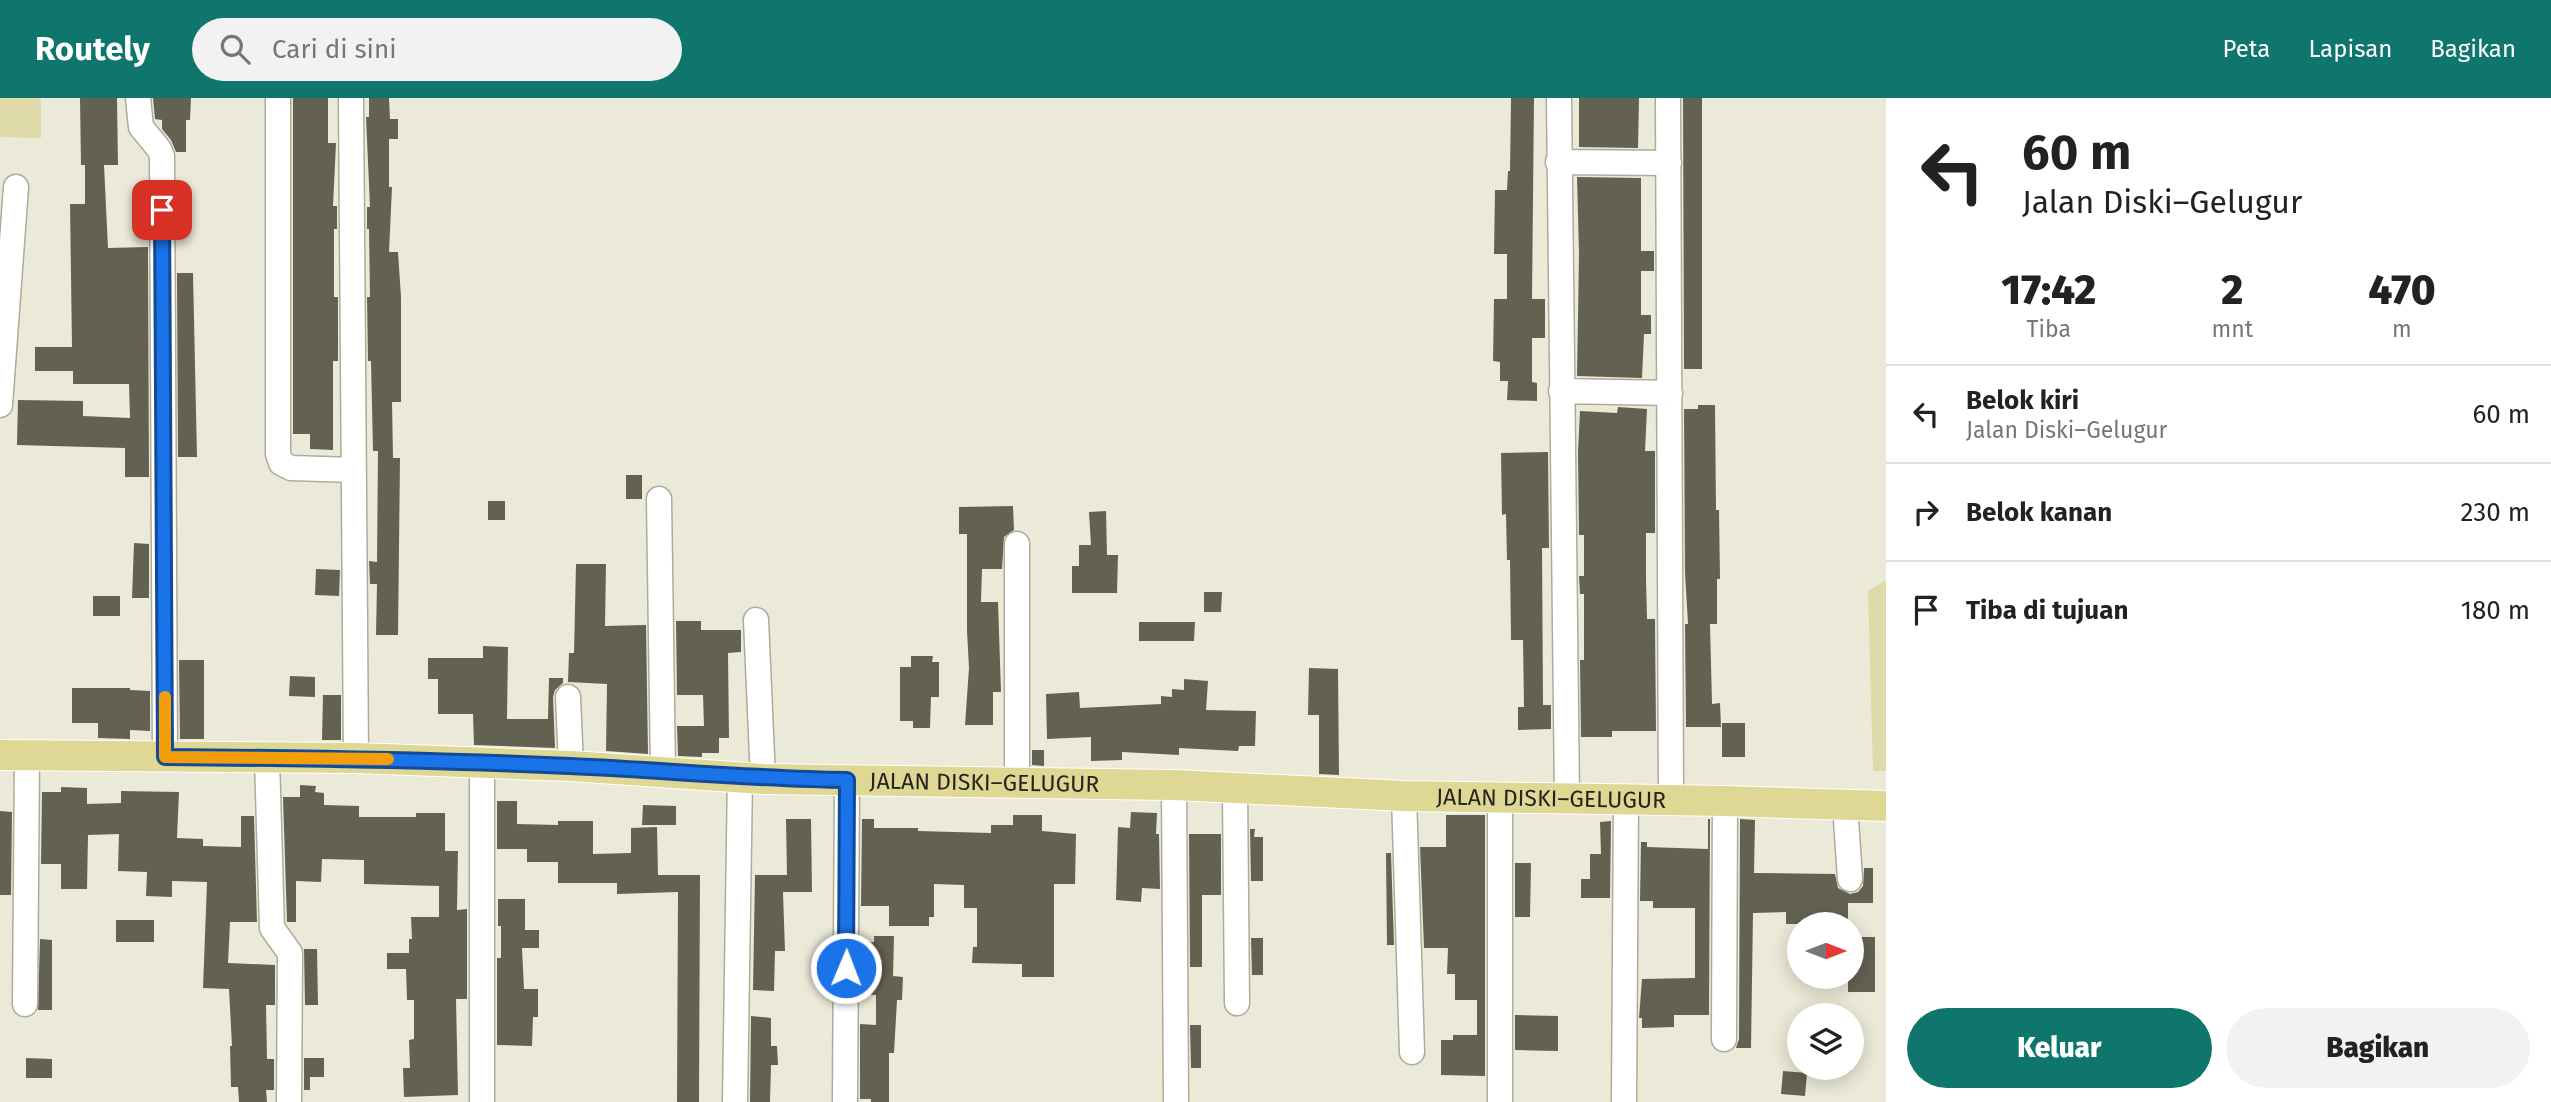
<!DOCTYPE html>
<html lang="id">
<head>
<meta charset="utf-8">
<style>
	:root { --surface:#fff; --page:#f2f2f2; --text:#222; --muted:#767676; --line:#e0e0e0; --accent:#0f766e }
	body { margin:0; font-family:"Fira Sans",sans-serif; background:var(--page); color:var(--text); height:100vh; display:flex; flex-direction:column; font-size:26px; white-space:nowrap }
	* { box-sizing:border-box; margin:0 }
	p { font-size:23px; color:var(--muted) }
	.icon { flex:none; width:38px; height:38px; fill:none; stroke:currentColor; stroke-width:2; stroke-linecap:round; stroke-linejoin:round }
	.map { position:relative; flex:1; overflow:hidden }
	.side { display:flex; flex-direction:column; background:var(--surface); width:665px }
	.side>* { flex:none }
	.hud { background:#fff; color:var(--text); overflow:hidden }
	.needle { width:46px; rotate:90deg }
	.controls { position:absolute; left:1787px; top:814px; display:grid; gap:14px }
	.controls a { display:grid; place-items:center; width:77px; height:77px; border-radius:50%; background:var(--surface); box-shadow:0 4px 18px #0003; font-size:35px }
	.pin { position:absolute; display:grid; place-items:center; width:60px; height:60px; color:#fff; margin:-30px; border-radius:14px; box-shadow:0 4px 10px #0006 }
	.me { position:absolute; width:77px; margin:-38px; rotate:1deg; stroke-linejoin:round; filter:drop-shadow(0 0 5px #0008) }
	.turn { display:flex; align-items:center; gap:24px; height:147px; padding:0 21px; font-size:32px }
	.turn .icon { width:91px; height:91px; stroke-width:2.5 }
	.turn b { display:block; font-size:49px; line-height:60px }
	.eta { display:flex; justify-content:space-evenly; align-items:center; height:119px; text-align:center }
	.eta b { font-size:42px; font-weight:800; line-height:49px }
	.primary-button { display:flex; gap:14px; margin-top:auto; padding:14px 21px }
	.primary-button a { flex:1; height:80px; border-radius:42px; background:var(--accent); color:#fff; font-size:28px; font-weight:800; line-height:80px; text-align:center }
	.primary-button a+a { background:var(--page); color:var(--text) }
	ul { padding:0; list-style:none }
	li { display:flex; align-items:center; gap:21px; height:98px; padding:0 21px; border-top:2px solid var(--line) }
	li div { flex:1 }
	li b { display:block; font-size:26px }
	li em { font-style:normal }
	header { display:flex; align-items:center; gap:42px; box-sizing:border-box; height:98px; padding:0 35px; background:var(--accent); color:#fff }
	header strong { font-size:33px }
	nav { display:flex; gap:38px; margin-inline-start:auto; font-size:24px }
	.search { width:490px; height:63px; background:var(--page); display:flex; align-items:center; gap:18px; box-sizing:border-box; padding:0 24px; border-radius:38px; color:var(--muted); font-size:26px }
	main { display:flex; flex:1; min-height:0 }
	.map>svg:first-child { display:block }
	.green { fill:#dedaaa }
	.building { fill:#636252 }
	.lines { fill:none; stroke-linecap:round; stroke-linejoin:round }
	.minor-casing { stroke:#adac9b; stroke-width:27 }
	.major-casing { stroke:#fff; stroke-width:32 }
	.minor { stroke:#fff; stroke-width:24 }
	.major { stroke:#dfd794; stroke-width:30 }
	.route-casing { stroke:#114b97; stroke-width:18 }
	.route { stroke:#1a73e8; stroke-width:12 }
	.slow { stroke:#f59e0b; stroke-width:12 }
	.labels { text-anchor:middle; stroke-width:7; stroke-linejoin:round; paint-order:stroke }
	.street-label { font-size:23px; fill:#25241e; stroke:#fff }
</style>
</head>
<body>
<header>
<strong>Routely</strong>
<div class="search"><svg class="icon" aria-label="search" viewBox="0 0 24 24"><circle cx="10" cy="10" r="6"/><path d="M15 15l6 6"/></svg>Cari di sini</div>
<nav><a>Peta</a><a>Lapisan</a><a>Bagikan</a></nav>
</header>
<main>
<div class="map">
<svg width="1886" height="1004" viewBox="0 0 1886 1004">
	<rect width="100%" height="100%" fill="#ebead8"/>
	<!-- green -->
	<path class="green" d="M0,0h41v40l-41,-1z
		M1886,482v191h-13l-5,-180z"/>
	<!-- building -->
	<path class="building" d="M80,0h37l1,67h-14l4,83 40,-1 1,230h-24v-29l-108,-3 1,-45 65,1v15l47,2 -1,-34h-56v-13h-38v-24h37l-2,-143h15v-39h-4z
		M153,0h38l-1,22h-4v32h-10l-5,-12 -9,-11v-9l-7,-1z
		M293,0h35v45h8l-3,63h4v23h-3v68h4v64h-5v89l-23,-1v-15h-17z
		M369,0h20l1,21h8v20h-9v48h3l-3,65h9l3,45v105h-9l1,56h7l-2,177h-22l1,-51h-7l-1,-23 8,1 1,-111h-5l-2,-90h-3l-1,-64h3l-1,-68h-2v-22h3l-4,-90h3z
		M1511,0h23l-2,201h13v39h-13v44l5,1v18l-30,-1 1,-19h-8v-19l-7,-1 1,-62h13v-45h-13l1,-64h12l1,-19h2z
		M1579,0h60l-1,50 -59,-1z
		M1683,0h19v271h-18z
		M1577,79l64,1v73h13v20h-13v44h10v19h-7l-2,44 -65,-2 2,-122z
		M177,175h16l4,184h-19z
		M1698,307h17l1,105h3l1,69h-3v45h-7l2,80 8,-1 1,24h-35l-1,-103h3l-3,-51 -1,-164h14z
		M1618,309l29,2 -2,42h10v82h-9v47l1,39h8v5l1,107h-44v6h-31l-1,-77h4v-66h-4l-1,-18h5v-41h-5l-1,-83 2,-41 37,2z
		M1548,354l1,96h-7l1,157h8v24l-33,1v-23h6l-1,-67h-12l-1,-80h-3l-1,-46 -4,1 -1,-62z
		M626,377h16v24h-16z
		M488,403h17v19h-17z
		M1013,408l1,24 -10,7 -2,32h-20l-1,33h17l3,90h-8v33h-28l4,-57 -2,-37v-97h-8v-27z
		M1106,413l1,44h11l-1,38h-45v-27h7v-21h12l-2,-33z
		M134,445l15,1v54h-17z
		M576,466h30l-1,62 41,-1 2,129 -42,-3 1,-67 -39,-2 1,-29h5z
		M316,471l24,1 -1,26 -24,-1z
		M1204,494h18l-1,20h-17z
		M93,498h27v20h-27z
		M676,523h25v9h40v22l-13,1 1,85h-10v15h-17v4l-24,-1 -1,-30h27l-1,-31h-26z
		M1139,524h56l-1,19h-55z
		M483,548l25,1 -1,72h41l1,-41h14v5l-8,7 -2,7 2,51 -81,-3 -1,-31h-35v-35h-10v-21h55z
		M911,558h22l-1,6h7v35h-8l-1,31h-17v-7h-13v-54h11z
		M179,562h25v79h-24z
		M1309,570l29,1 1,106 -20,-1v-59h-11z
		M290,578l25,1v20l-26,-1z
		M1184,581l24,2 -2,29 50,1 -1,35h-16l-1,5 -59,-3v7l-57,-3v8l-31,1v-24l-44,2 -1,-45 33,-2 1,16 81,-4v-8l11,1v-8l12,1z
		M72,590h58v2l20,1v40l-20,-1v9l-32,-1v-15h-26z
		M323,597h18v45h-19z
		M1722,625h23v34h-23z
		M1032,652h12v16l-12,-1z
		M300,687l16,1 -1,6 9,1v12l35,1v11h57v-4h29v38h13l-1,59 10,-1v90h-11l2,96 -54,2 -1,-29h7l-1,-28 5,-1v-39h-7l-1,-31h-19v-16h22v-14h3l-1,-22h28v-31l-75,-2v-24l-42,-1 -1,23 -25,-1v41h-9l-4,-125h17z
		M61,689l26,1v16l34,-1v-12l58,1 -2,46 26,1v7l38,1v-31h13l3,106h-27l-2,41 47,2v40h-9l1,54h7v31h-8l1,12h-28l-1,-15h-7l-1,-41h2l-3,-57 -26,-1 4,-106 -35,-1v16l-26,-1 1,-24 -29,-1 1,-37 -31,1 -1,54h-26v-25h-20l1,-72h19z
		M497,703h20v23l41,1v-4h35v33l38,-1v-25l26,-1 1,48h42l-1,227h-22l1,-210 -61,2v-11h-59v-21h-31v-13h-30z
		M643,707l33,1v19h-34z
		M0,713l12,1 -1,83h-11z
		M1131,714l26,1 -1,21h3l1,55 -18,-1 -1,14 -25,-2 2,-73 12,1z
		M1013,717h29v16l34,3 -1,50h-21v93h-32v-13l-50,-1 1,-16h4v-39h-13v-23l-30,-1v33h-5v9h-40v-20h-28l1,-87h12v9h44v3l73,2v-8h22z
		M1446,717h39v261l-44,-1v-35h12v-5h24v-35h-22v-26h-8l1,-26h-24l-4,-101h26z
		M786,721h25l1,73h-29l2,59h-10l-1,40 -21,-1 2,-115h32z
		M1708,721h2l-1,196h-35v12l-32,1v-10h-3l3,-39 53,-1v-70h-42v-7h-13l1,-59h6v5l61,2z
		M1740,721l15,1 -1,53 81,1 3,14 12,6 8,-2 5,-6 1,-18h9v35h-25v21h-62v-12l-33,1 -2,135h-15l3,-9z
		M1611,723l-1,77h-29v-19h9v-25h11l-1,-32z
		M1250,731h5l-1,8h9v44h-12z
		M1189,736h32v61h-19v72h-12z
		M1386,755h5l3,92h-7z
		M1515,765h16l-1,54h-15z
		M498,801h27v31h14v18h-17l2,41h14v28h-5l-1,29 -35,-1v-87h4v-32h-3z
		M116,822h38v22h-38z
		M874,838h20l-1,40 10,1 -1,23h-5l-3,53h-5v49h-18v-3h-11v-75l16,1v-30l-15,-1v-52h13z
		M1852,839h23v55h-27v-16h4z
		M1251,840h12v37h-11z
		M40,841l12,1v70h-14z
		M304,851h13l1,56h-13z
		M1515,917l43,1v35l-43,-1z
		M751,918l20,2v28h6l1,19h-7l-1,37h-20z
		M1190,927h11v43h-10z
		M26,960l26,1v19h-26z
		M304,960h20v19h-14v13h-6z
		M1783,973l24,2 -2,23 -24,-2z"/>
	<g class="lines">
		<defs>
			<path id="minor" d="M138,0l3,29 18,22 3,7 3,601
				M278,0v356l3,9 10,5 62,2
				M351,0l5,660
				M1559,0l8,700
				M1668,0l3,702
				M1558,64l111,1
				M1561,293l109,2
				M0,307l16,-218
				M659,401l4,272
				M1017,446v239
				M756,522l7,159
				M568,599l3,69
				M267,660l5,170 18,25 -1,149
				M482,665v339
				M1174,687l2,317
				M1235,691l2,214
				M1404,698l8,256
				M1845,707l5,74
				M25,906l2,-249
				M1724,941l1,-238
				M735,1004l5,-326
				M845,1004l2,-322
				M1500,1004v-305
				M1624,1004l2,-303"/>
			<g id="major">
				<path id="s1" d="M0,657l356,3 215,8 192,13 411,6 230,11 321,5 161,5"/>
			</g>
		</defs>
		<!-- minor casing -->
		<use href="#minor" class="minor-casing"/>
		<!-- major casing -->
		<use href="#major" class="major-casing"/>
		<!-- minor -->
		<use href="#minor" class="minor"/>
		<!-- major -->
		<use href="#major" class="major"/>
	</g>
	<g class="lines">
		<defs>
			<path id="route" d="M162,112l3,547c136,1 270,3 405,9 93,4 185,13 277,14l-1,188"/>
		</defs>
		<!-- route casing -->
		<use href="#route" class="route-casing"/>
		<!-- route -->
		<use href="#route" class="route"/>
		<!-- slow -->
		<path class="slow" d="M165,599v60l223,2"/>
	</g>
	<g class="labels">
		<!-- street labels -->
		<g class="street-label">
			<text dy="8" stroke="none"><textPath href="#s1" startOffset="985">JALAN DISKI–GELUGUR</textPath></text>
			<text dy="8" stroke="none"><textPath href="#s1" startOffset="1552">JALAN DISKI–GELUGUR</textPath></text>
		</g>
	</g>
</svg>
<div class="controls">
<a><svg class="needle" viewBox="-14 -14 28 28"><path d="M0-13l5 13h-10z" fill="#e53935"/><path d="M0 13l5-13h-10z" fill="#767676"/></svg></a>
<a><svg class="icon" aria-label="layers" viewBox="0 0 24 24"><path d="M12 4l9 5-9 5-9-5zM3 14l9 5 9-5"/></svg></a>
</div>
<div class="pin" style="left:162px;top:112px;background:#d93025"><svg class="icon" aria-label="arrive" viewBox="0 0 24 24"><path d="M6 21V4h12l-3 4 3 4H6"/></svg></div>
<svg class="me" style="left:846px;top:870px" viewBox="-20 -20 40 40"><circle r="17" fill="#1a73e8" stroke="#fff" stroke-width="3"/><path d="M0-11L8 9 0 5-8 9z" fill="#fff"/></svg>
</div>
<section class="side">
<div class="hud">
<div class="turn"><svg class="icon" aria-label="left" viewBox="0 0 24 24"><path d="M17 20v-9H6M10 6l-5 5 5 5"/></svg><div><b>60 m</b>Jalan Diski–Gelugur</div></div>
</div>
<div class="eta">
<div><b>17:42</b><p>Tiba</p></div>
<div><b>2</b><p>mnt</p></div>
<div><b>470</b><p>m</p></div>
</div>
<ul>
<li><svg class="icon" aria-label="left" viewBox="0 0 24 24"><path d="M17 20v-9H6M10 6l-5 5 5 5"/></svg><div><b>Belok kiri</b><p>Jalan Diski–Gelugur</p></div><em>60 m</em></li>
<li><svg class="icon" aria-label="right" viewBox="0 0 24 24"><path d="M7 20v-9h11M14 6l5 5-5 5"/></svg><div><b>Belok kanan</b></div><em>230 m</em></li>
<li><svg class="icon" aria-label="arrive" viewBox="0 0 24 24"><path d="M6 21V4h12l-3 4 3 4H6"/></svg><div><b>Tiba di tujuan</b></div><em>180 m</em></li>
</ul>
<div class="primary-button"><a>Keluar</a><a>Bagikan</a></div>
</section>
</main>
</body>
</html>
